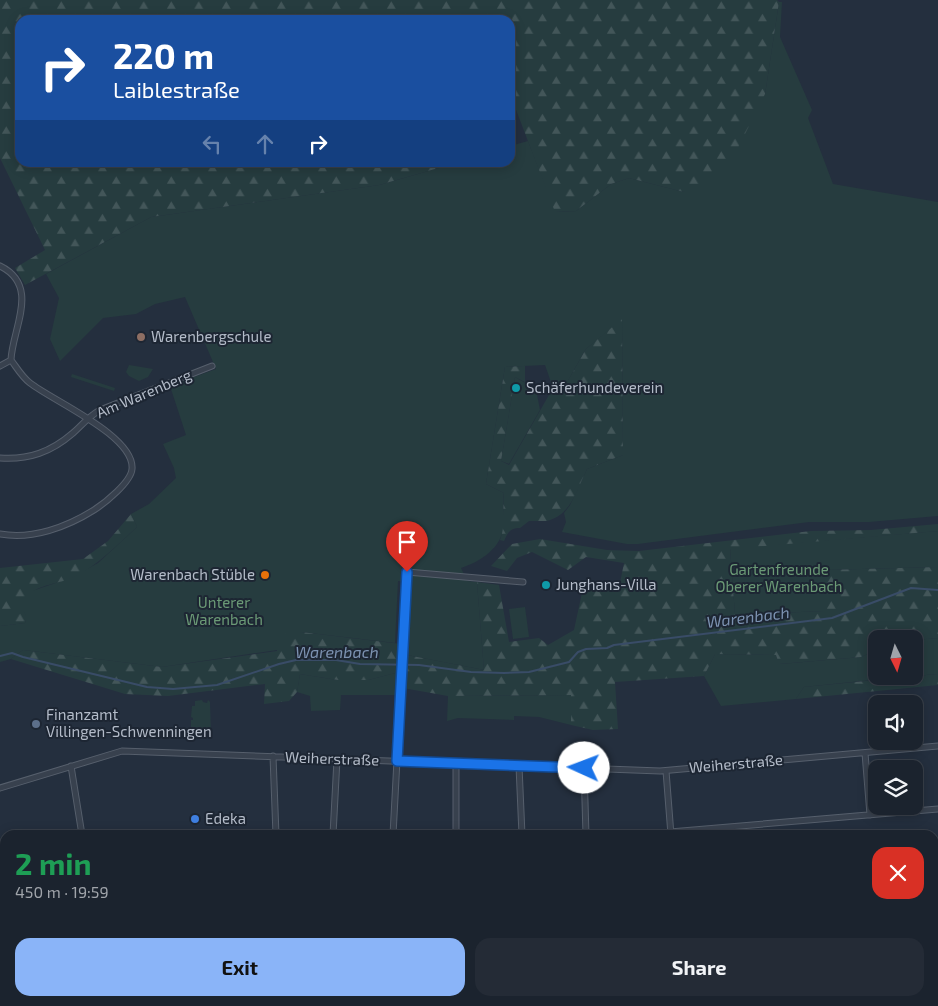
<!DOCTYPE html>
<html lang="en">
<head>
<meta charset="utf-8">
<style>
	:root { --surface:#1b232e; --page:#242b36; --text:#f1f3f6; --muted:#a0a4aa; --line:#39404a; --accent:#8ab4f8 }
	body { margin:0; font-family:"Exo 2",sans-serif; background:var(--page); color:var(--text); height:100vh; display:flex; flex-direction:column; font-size:19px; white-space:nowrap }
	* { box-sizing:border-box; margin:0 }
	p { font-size:16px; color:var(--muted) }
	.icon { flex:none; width:28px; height:28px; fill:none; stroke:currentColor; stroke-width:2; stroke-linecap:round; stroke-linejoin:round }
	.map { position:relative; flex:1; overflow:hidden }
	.drawer { position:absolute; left:0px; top:830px; width:939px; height:176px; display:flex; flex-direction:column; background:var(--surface); border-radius:15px 15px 0 0; box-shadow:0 2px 12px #0003,0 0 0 1px var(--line) }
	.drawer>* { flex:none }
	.banner { position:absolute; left:15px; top:15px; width:500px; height:152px; border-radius:15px; box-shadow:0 2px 12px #0003,0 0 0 1px var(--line); background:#1a4fa0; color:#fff; overflow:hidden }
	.needle { width:32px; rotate:175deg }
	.buttons { position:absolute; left:868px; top:630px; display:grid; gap:10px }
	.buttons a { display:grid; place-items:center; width:55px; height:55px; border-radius:10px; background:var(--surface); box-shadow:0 2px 12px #0003,0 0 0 1px var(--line); font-size:25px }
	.pin { position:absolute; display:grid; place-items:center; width:42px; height:42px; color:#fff; margin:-51px -21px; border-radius:50% 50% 50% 0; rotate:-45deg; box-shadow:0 0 5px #0007 }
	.pin .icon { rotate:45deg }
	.me { position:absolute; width:55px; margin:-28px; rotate:272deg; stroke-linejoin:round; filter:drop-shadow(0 0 4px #0008) }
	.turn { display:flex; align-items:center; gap:18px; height:105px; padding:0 15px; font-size:22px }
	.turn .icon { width:65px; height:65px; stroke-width:2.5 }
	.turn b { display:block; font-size:35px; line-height:42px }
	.lanes { display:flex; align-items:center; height:48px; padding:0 15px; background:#0003; justify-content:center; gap:25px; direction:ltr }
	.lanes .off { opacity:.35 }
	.round { display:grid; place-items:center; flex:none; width:52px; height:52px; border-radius:15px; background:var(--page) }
	.headline { display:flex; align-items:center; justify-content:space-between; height:85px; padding:0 15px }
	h1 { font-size:30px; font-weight:700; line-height:38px; color:#1e9e55 }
	.cta { display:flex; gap:10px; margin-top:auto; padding:10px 15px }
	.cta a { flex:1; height:58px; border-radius:15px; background:var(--accent); color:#111; font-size:20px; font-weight:700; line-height:58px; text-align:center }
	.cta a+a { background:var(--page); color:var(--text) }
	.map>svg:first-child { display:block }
	.green { fill:#263c3f }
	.forest { fill:url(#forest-firs) }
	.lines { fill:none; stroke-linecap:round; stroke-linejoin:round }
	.stream { stroke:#394c67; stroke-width:2 }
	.street-casing { stroke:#565f6c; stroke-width:7 }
	.street { stroke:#38414e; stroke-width:5 }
	.route-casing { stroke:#114b97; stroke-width:12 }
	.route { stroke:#1a73e8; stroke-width:9 }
	.education-dot { fill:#8d6e63; stroke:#1d2633; stroke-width:2 }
	.culture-dot { fill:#0f9aa8; stroke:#1d2633; stroke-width:2 }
	.food-dot { fill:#e8710a; stroke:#1d2633; stroke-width:2 }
	.service-dot { fill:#5c6f8a; stroke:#1d2633; stroke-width:2 }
	.shop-dot { fill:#3f7fe0; stroke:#1d2633; stroke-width:2 }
	.labels { text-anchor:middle; stroke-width:4; stroke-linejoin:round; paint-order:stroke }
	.poi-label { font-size:15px; fill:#b4bcc9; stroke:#1d2633; text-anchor:start }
	.street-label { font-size:15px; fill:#b4bcc9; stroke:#1d2633 }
	.park-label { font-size:15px; fill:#6b9a76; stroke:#1d2633 }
	.water-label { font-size:16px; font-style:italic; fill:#7c92b1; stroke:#1d2633 }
</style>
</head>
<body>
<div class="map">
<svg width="938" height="1006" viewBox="0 0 938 1006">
	<defs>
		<pattern id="forest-firs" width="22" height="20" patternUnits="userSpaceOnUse" patternTransform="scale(1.25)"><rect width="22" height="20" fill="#263c3f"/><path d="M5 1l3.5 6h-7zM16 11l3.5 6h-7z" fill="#435659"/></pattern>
	</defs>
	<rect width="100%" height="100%" fill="#242f3e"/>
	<!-- green -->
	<path class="green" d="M779,2h3l-2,35 32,73 -4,8 25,66 105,18v314l-69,6h-60l-171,22h-11l-65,-12 4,-10 -2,-9 6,-8 17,-36 36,-14 -1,-135 -36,29 -25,44 -8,-5 -8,-23 -40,2 -19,117 18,9c-2,12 1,22 0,32 -2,23 -24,37 -43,43l6,13 10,1 7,88 -77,-15 5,-72 -14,-2 -3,62 -94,-11 -24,18 -115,17 -139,-17 -12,9 -11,3v-36l25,-3c2,-7 0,-10 -5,-15l2,-8 7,-8 44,-15 14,-8 11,-6 39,-36 -6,-13 18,-10 27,-26 -2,-10 -11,-24 23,-9 -16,-49 46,-17 -31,-72 -30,7 -19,10 -33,4 -43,43 -10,-22 9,-41 -13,-24 105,-57 228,-32 77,-22 54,-1v-16l18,-5 28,71 20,-1 35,-27 18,-6 55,14 81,-98z
		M129,365l24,4 -5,8 -9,4 -10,-5 -3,-4z
		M72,374l43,14 -1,3 -43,-14z
		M515,377l21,12 4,21 -31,54 -8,-3z
		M938,531v36l-114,3v41l-89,4 -5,-67z
		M525,607l4,30 -16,2 -4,-30z
		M938,638v36l-24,2v-36z
		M876,650v26h34l-106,11 -8,12 -75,7 -17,-30 11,-22 61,1 4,9 81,-7z
		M399,672l-1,23h-57l-1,15 -29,1 -1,-15 -13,-4 3,-18 38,6h30z
		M571,695v30l-32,-8 -25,-1v4l-56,-2 -11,3 1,-25z
		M202,700l1,2 4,1 1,-3 2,2 1,31 -17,-2 -3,-4v-7h2v-2l-2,-1 1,-11h3v-5z"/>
	<!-- forest -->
	<path class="forest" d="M0,0h777l2,2 -14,92 -31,62 -21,28 -29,8 -55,-14 -18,6 -35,27 -21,1 -43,-113h-2v-79h-490v142l436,1 -77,22 -228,32 -126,68 -10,-17 30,-18 -45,-92z
		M622,319l1,136 -36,14c-10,20 -16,47 -41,52 -5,0 -11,0 -17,0l-9,7c-10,0 -12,4 -16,13l-4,-1c6,-15 2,-31 4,-47l-18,-9 19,-117 20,-1v16l-10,-5 -14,84 8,4 44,-77 8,5 25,-44z
		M131,514l6,13c-20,18 -39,38 -63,50 -20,9 -47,7 -53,31 4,5 7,8 4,15l-25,3v-58l83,-9 25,-18z
		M938,524v7l-208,18 5,66 89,-4v-41l114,-3v71l-24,2 -38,-1v11l-15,7 -82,7 -3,-9 -61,-1 -11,22 -89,6 3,47 -25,1 -22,-5v-30l-123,1 -45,-8 4,-33 77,15 -7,-88 22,3 10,57 30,-4 9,7 26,-15 9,-42 37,-5 4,-20 -38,-6 -18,13 -36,-18 -15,6 -10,13 -16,-5 21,-22 28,-5 67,11 32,1 172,-20 60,-1z
		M301,632l100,12 -2,28 -31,8h-30l-38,-6 -3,18 -8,9 -25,3 1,-20 -97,12 -43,-2 -114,-35 12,-9 139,17 115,-16 -1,-16z
		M938,674v11l-142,14 8,-12z"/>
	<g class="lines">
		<!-- stream -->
		<path class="stream" d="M0,656l12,-3 11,4 124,30 26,2 44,-4 62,-21 17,-4h40l24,4 59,1 52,7 33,1 25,-1 40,-10 9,-10 8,-3 21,-1 7,-3 218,-27 79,-30 27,2"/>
		<defs>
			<path id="street" d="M0,266c41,20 12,63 11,94 6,8 11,17 19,23 23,18 105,53 102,86 -1,13 -27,34 -38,41 -27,17 -62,30 -94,24
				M0,366l11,-6
				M0,458c29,2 51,-6 73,-25 10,-9 15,-16 27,-23l112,-44
				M865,753l5,62
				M273,756l3,79
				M71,766l11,69
				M519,766l3,69
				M584,768l2,67
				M666,771l5,64
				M0,788l122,-37 538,20 278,-25
				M670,832l268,-23
				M333,835l4,-76
				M393,835l14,-263 116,10
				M456,835v-72
				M0,861l4,36
				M934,872l4,-1
				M0,979l5,-1
				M11,1001v5
				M138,1001l2,5
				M196,1001v5
				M594,1001v5
				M860,1001l10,5
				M253,1006v-5
				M314,1006l1,-5
				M376,1006l1,-5
				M452,1006l1,-5
				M523,1006v-5
				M740,1006l2,-5"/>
		</defs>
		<!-- street casing -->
		<use href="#street" class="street-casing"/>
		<!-- street -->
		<use href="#street" class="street"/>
	</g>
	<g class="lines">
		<defs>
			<path id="route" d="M407,572l-10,189 187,7"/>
		</defs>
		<!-- route casing -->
		<use href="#route" class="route-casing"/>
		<!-- route -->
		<use href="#route" class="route"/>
	</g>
	<!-- markers -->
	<circle class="education-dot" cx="141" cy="337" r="5"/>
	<g class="culture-dot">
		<circle cx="516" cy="388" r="5"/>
		<circle cx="546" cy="585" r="5"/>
	</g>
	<circle class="food-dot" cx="265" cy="575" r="5"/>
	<circle class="service-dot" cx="36" cy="724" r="5"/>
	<circle class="shop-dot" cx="195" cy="819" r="5"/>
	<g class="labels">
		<!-- poi labels -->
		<g class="poi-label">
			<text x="151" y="342">Warenbergschule</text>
			<text x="526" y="393">Schäferhundeverein</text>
			<text x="255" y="580" text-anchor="end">Warenbach Stüble</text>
			<text x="556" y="590">Junghans-Villa</text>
			<text x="46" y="720">Finanzamt<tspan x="46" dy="17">Villingen-Schwenningen</tspan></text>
			<text x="205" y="824">Edeka</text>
		</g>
		<!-- street labels -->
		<g class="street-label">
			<text transform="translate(144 394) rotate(-23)" y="5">Am Warenberg</text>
			<text transform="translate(332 759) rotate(2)" y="5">Weiherstraße</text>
			<text transform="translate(736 764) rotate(-5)" y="5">Weiherstraße</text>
		</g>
		<!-- park labels -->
		<g class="park-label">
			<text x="779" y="575">Gartenfreunde<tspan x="779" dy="17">Oberer Warenbach</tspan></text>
			<text x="224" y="608">Unterer<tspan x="224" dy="17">Warenbach</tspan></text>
		</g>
		<!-- water labels -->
		<g class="water-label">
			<text transform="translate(748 617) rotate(-7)" y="6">Warenbach</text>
			<text x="337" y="658">Warenbach</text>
		</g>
	</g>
</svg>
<div class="buttons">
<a><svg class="needle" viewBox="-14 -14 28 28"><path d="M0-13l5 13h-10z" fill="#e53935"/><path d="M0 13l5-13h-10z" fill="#a0a4aa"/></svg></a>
<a><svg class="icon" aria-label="sound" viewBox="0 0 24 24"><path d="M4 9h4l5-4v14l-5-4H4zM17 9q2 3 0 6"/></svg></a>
<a><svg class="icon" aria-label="layers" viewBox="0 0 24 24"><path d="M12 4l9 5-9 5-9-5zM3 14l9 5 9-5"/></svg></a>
</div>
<div class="pin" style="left:407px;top:572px;background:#d93025"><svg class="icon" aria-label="arrive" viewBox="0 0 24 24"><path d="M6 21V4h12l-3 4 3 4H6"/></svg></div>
<svg class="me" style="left:584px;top:768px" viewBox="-20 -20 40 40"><circle r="19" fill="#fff"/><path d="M0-13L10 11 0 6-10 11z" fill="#1a73e8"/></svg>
<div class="banner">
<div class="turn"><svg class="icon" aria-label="right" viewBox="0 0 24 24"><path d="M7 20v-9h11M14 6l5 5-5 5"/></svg><div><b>220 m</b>Laiblestraße</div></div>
<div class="lanes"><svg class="icon off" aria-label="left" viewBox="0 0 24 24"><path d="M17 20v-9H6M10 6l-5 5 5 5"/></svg><svg class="icon off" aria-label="ahead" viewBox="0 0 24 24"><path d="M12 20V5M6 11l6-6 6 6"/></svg><svg class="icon" aria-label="right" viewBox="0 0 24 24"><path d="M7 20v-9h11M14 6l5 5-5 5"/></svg></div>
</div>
<section class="drawer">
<div class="headline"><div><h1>2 min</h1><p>450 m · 19:59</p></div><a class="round" style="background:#d93025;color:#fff"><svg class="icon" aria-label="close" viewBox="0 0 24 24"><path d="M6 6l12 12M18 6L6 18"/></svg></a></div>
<div class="cta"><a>Exit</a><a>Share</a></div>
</section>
</div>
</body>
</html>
